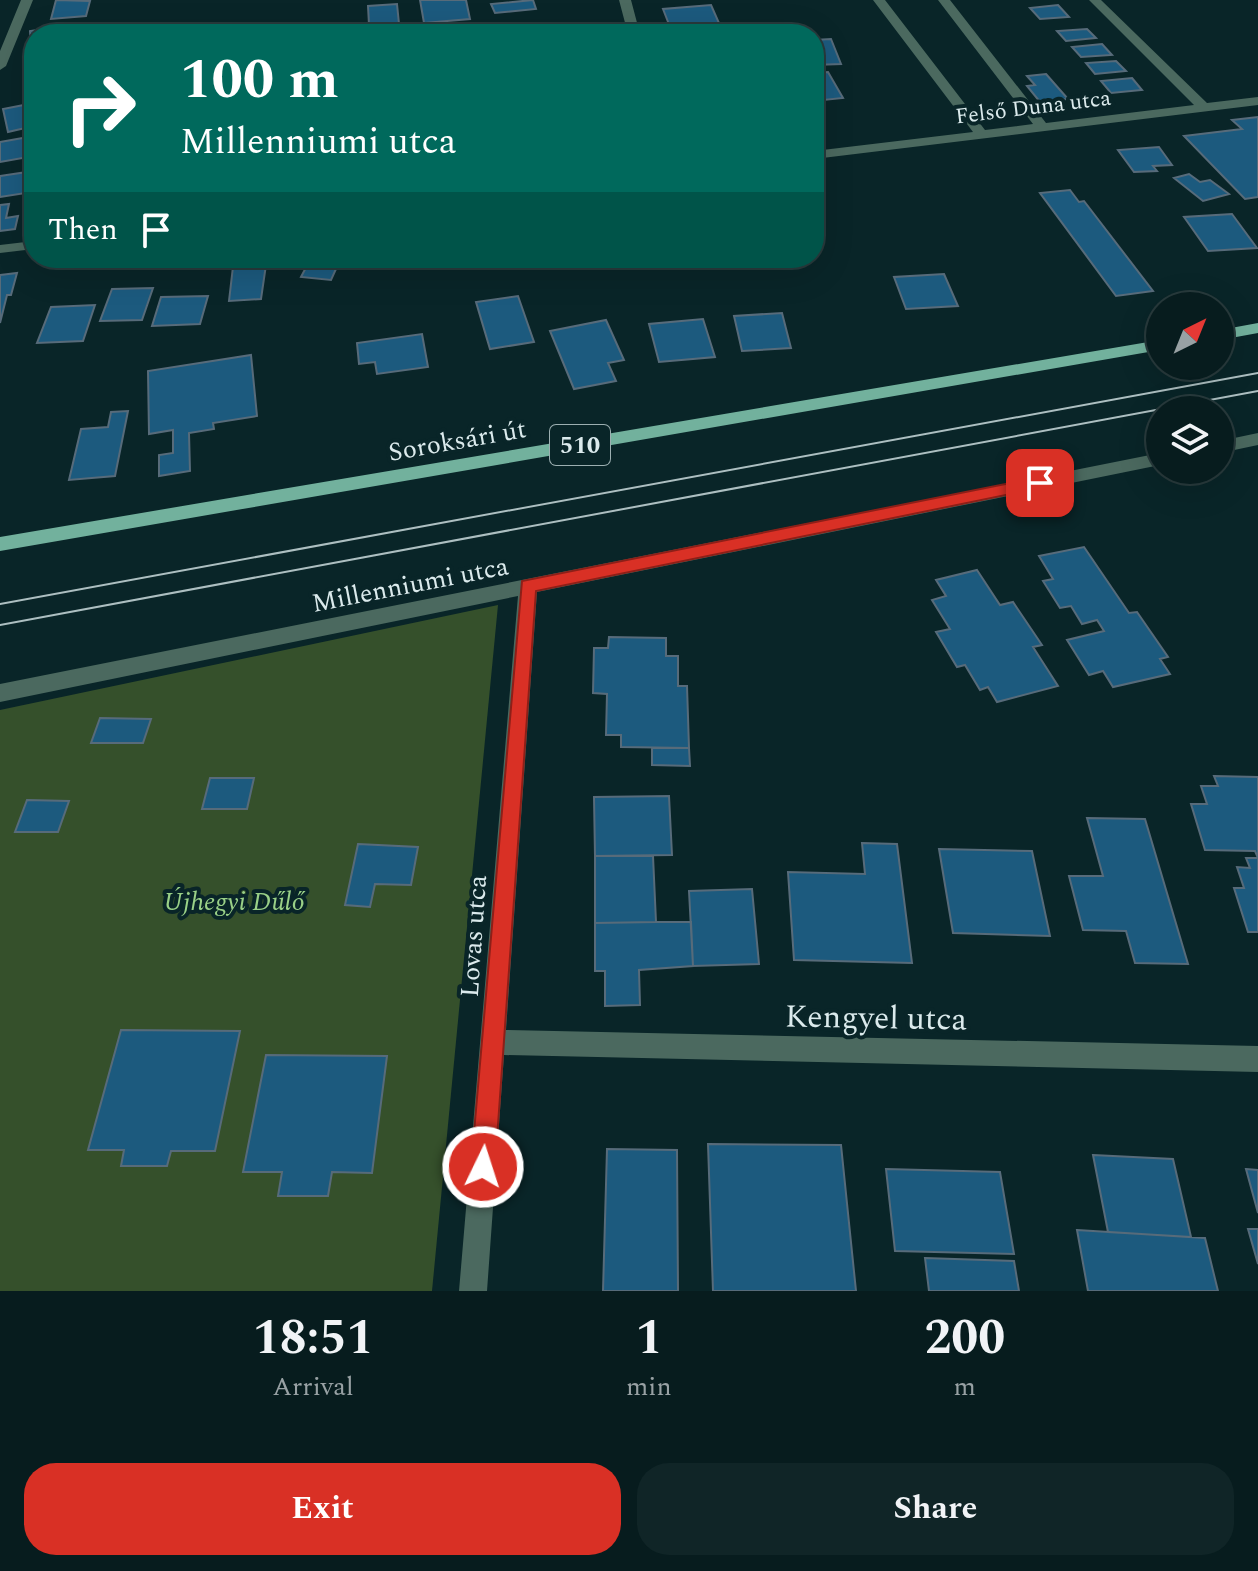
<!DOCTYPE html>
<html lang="en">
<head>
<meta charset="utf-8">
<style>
	:root { --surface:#071c1e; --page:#102527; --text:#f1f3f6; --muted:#98a1a4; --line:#283a3c; --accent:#d93025 }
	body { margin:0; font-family:Spectral,serif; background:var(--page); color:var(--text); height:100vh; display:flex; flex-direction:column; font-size:30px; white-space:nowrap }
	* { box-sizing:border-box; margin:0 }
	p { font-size:26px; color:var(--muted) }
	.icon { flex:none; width:44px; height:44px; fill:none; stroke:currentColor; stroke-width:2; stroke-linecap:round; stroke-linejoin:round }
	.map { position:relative; height:1291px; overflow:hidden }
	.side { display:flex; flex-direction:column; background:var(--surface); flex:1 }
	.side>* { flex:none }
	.banner { position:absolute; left:24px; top:24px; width:800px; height:244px; border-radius:32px; box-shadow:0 8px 32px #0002,0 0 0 2px var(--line); background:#00695c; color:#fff; overflow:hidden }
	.needle { width:52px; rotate:43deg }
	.tools { position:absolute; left:1146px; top:292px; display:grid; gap:16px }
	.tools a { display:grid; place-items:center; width:88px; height:88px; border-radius:50%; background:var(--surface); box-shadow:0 8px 32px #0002,0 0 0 2px var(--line); font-size:40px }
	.pin { position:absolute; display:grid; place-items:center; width:68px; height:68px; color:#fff; margin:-34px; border-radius:16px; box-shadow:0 4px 12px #0006 }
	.me { position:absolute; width:88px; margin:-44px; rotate:4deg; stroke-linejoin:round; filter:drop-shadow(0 0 6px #0008) }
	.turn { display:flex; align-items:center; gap:28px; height:168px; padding:0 24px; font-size:36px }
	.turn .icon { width:104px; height:104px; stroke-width:2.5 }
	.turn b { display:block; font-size:56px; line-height:68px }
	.then { display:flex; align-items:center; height:76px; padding:0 24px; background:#0003; gap:16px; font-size:30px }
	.eta { display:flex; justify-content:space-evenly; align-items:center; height:136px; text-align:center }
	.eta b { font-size:48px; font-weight:700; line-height:56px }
	.cta { display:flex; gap:16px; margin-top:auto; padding:16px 24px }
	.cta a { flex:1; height:92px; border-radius:32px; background:var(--accent); color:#fff; font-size:32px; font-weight:700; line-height:92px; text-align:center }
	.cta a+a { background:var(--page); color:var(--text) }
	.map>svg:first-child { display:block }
	.green { fill:#35502b }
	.building { fill:#1c5a7e; stroke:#576b7a; stroke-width:2 }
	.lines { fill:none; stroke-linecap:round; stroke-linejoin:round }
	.street { fill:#4b695f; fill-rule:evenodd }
	.primary { fill:#72b19d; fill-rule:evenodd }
	.tram { stroke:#adbfc1; stroke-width:2 }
	.route { fill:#d93025; stroke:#8d1f18; stroke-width:2 }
	.labels { text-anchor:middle; stroke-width:8; stroke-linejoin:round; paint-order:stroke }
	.far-street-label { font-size:22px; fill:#dbeaec; stroke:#092528 }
	.shield { fill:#092528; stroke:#9cafb1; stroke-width:2 }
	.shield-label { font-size:24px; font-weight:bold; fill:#dbeaec }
	.street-label { font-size:26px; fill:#dbeaec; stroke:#092528 }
	.park-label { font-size:26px; font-style:italic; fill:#9ad187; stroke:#092528 }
	.near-street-label { font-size:32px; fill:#dbeaec; stroke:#092528 }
</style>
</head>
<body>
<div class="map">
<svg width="1258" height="1291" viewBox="0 0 1258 1291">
	<rect width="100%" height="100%" fill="#092528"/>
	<!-- green -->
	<path class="green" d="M498,605l-66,686h-432v-581z"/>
	<!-- building -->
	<path class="building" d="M56,0l34,1 -4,15 -35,3z
		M420,0h46l4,19 -46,4z
		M533,0l3,9 -41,4 -4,-9z
		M397,4l3,30h-47v-7l16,-2 -1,-19z
		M711,5l8,18 -49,4 -7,-18z
		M1058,5l11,12 -29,2 -10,-11z
		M78,24l1,10h-45v13h-3l-1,-16z
		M1087,29l9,9 -30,3 -9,-10z
		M831,39l10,25 -27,1v-25z
		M1102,44l10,11 -31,2 -9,-10z
		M1116,61l10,10 -31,3 -9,-11z
		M828,72l15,26 -29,3v-28z
		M1046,74l22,25 -28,3 -13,-16 8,-1 -8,-9z
		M1132,78l10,12 -31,3 -10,-12z
		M34,103v23l-26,6 -5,-23z
		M1258,117v80l-13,2 -61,-63 58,-7 -10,-9z
		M34,136v20l-34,6v-20z
		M1159,147l13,18 -19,1 4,5 -23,1 -16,-22z
		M27,172l-1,21 -26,4v-21z
		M1189,174l11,8 10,-2 19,14 -26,7 -29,-23z
		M1070,190l9,12 5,-1 69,90 -37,5 -76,-103z
		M9,204l-3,14 12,-2 -3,13 -15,2v-26z
		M1232,214l25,34 -49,3 -24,-34z
		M184,258h32l1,2 -32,5z
		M234,258h33l-6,41 -32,2z
		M311,258h30l-10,22 -30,-3z
		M17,273l-6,22h-4l-7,28v-48z
		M944,274l14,32 -52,3 -12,-32z
		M153,288l-11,32 -42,1 12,-32z
		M208,296l-8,28 -48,2 9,-29z
		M518,296l16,46 -44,7 -14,-47z
		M95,305l-12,36 -46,2 14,-36z
		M782,313l9,35 -49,3 -8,-35z
		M703,319l12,38 -56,5 -10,-38z
		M606,320l18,40 -16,3 8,18 -42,8 -24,-58z
		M422,334l6,33 -51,7 -2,-12 -16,2 -2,-21z
		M251,355l6,61 -44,7 1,6 -25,4 1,38 -31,5v-21l14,-2v-23l-24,4 -1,-63z
		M128,411l-13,65 -46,4 12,-51 27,-2 3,-15z
		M1084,547l45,66 8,-1 31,45 -8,2 10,15 -57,13 -10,-16 -14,4 -22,-35 37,-9 -7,-11 -15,4 -11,-18 -11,2 -17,-27 10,-2 -14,-23z
		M977,570l23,35 13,-3 29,43 -9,2 25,39 -61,16 -9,-15 -8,3 -15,-25 -8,2 -21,-35 14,-3 -18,-29 14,-4 -10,-16z
		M609,637l57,1v18h12v30h9l2,62 -68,-1v-12h-15l1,-41 -14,-1 1,-45h14z
		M100,718l51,1 -8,24h-52z
		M652,748h37l1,18 -38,-1z
		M1214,776l44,1v155h-10l-14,-44h10l-7,-21 13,1 -4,-10h12l-3,-7 -50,-1 -14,-46h16l-6,-18h17z
		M210,778h44l-7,31h-45z
		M669,796l3,59 -77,1 -1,-59z
		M27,800l42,1 -11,31h-43z
		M1087,818l58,1 43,145 -53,-1 -9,-32 -43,-1 -14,-54h34z
		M862,843l35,1 15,119 -118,-3 -6,-88 77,2z
		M358,844l60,3 -7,38 -36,-1 -5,23 -25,-2z
		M939,849l93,2 18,85 -97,-3z
		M595,856h58l3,66 -61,1z
		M752,889l7,75 -66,2 -4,-75z
		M656,922h35l2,44 -54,4 1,35 -35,1v-35h-10v-48z
		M121,1030l119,1 -25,120h-44l-4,15h-46l3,-16h-36z
		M266,1055l121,1 -15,117 -40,-1 -4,24h-50l4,-24h-39z
		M708,1144l133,1 15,146h-143z
		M607,1149l70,1 1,141h-75z
		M1093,1155l80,4 18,78 -83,-5z
		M886,1169l114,3 14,82 -119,-3z
		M1246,1169l12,1v43z
		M1248,1229h10v35z
		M1077,1230l128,8 13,53h-130z
		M925,1258l89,3 5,30h-90z"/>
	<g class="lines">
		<!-- street -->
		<path class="street" d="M21,0h12l-27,66 -6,4v-19z
			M619,0h12l9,34h-12z
			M873,0h12l100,130 48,-6 -95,-124h12l96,123 148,-18 -105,-105h12l106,103 51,-6v8l-444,54v-8l159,-19z
			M487,27l4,2 3,5h-12l1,-5z
			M34,241v8l-34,4v-8z
			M1258,433v12l-38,8v-12z
			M1160,453v12l-623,127 -31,438 752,16v26l-754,-17 -17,236h-28l59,-695 -518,106v-18z"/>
		<!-- primary -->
		<path class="primary" d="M1258,323v10l-38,7v-10z
			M1160,340v10l-1160,201v-14z"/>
		<!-- tram -->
		<path class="tram" d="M0,604l1258,-231
			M0,625l1258,-234"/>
	</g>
	<!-- route -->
	<path class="route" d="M1040,477l8,6 -3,4 -509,104 -41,576 -3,9 -9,3 -9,-3 -3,-9 51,-586z"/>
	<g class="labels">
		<!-- far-street labels -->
		<g class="far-street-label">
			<text transform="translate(1033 106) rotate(-7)" y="8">Felső Duna utca</text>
		</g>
		<!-- shield labels -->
		<rect class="shield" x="550" y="425" width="60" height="40" rx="6"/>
		<g class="shield-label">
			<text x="580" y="453">510</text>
		</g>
		<!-- street labels -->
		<g class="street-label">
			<text transform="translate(457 440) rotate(-10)" y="9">Soroksári út</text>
			<text transform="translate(410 584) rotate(-11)" y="9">Millenniumi utca</text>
			<text transform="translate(473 936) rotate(-86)" y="9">Lovas utca</text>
		</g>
		<!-- park labels -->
		<g class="park-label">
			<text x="234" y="910">Újhegyi Dűlő</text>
		</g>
		<!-- near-street labels -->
		<g class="near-street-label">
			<text transform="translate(876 1017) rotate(1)" y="11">Kengyel utca</text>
		</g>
	</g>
</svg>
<div class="tools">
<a><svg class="needle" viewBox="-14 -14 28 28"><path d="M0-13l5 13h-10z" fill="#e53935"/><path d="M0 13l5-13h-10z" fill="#98a1a4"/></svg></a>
<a><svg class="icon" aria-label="layers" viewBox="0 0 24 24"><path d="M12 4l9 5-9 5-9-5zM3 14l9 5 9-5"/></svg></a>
</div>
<div class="pin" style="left:1040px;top:483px;background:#d93025"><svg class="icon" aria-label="arrive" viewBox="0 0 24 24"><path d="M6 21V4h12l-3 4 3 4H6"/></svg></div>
<svg class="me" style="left:483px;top:1167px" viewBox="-20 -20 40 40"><circle r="17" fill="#d93025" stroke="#fff" stroke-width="3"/><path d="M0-11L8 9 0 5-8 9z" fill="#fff"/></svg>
<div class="banner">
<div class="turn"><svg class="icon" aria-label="right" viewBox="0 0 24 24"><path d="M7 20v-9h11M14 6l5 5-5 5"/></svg><div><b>100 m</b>Millenniumi utca</div></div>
<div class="then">Then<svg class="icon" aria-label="arrive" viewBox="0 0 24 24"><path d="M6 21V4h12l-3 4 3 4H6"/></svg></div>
</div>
</div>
<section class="side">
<div class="eta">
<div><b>18:51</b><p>Arrival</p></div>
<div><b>1</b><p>min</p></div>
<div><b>200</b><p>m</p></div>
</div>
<div class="cta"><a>Exit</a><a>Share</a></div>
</section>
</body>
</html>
